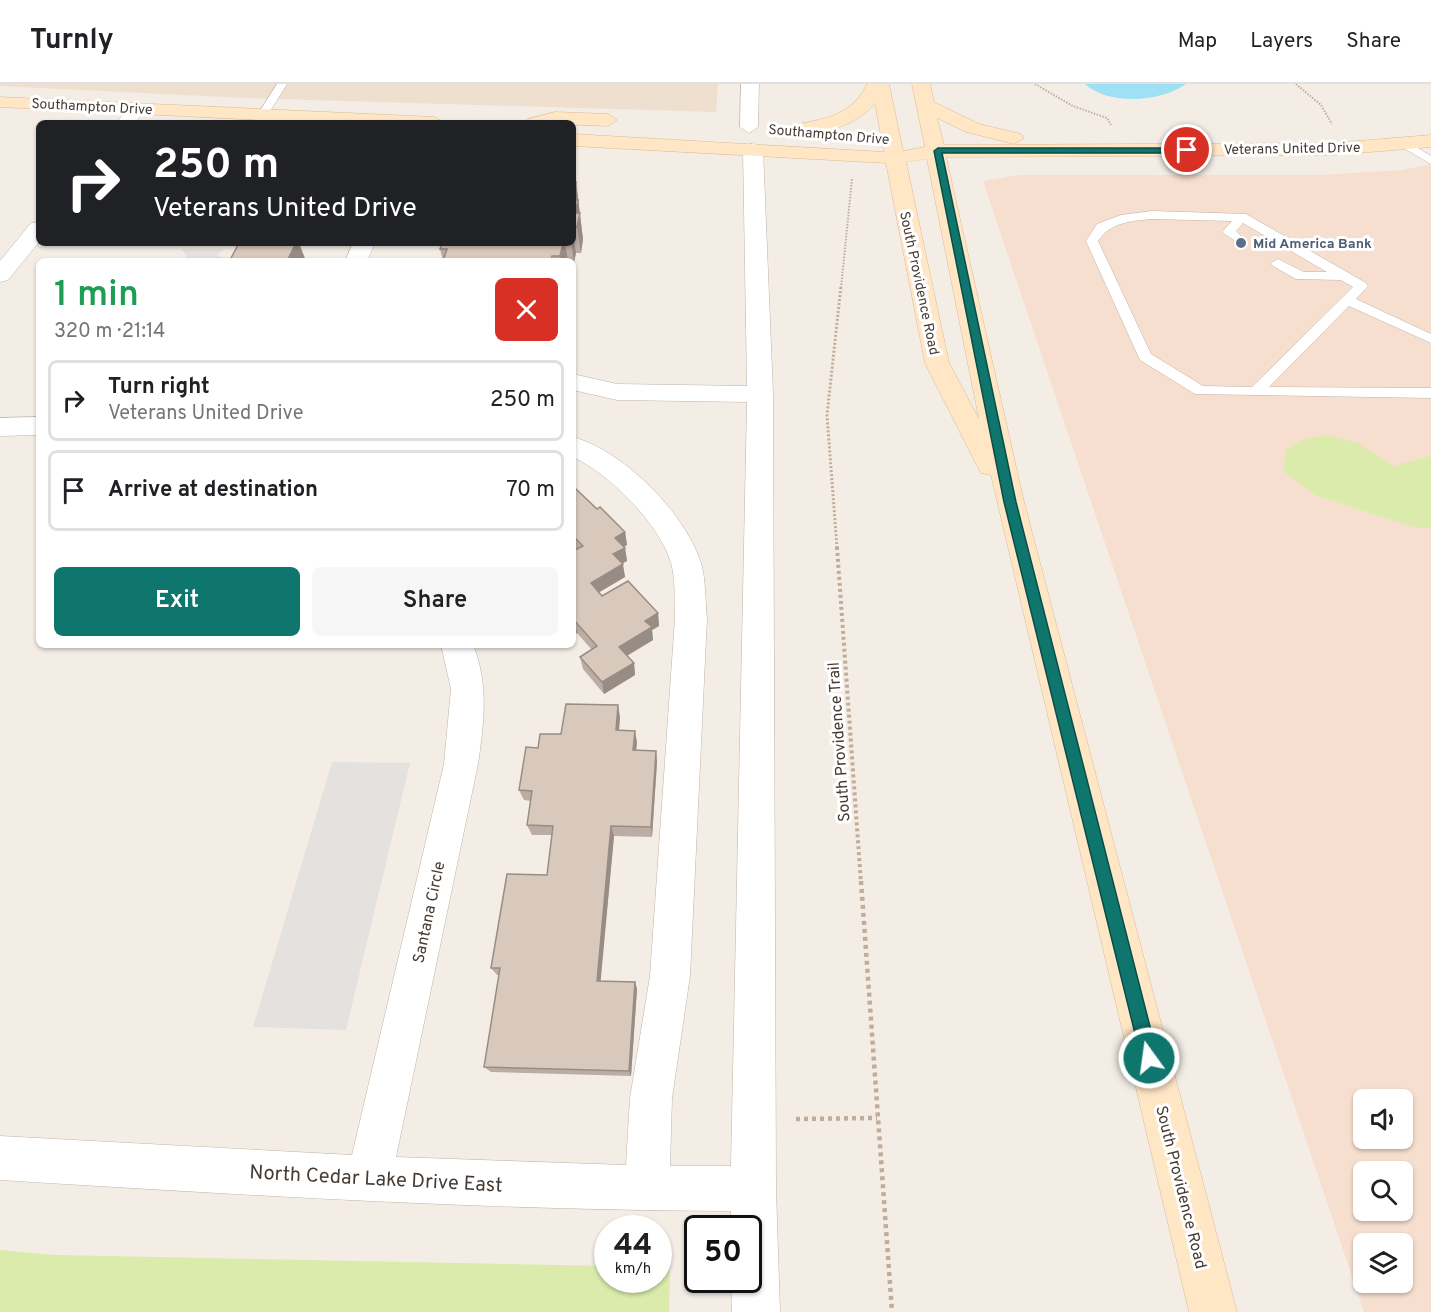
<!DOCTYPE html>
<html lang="en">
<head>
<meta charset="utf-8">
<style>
	:root { --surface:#fff; --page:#f6f6f6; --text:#202124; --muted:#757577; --line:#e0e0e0; --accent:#0f766e }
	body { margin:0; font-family:Overpass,sans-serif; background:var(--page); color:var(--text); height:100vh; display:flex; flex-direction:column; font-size:22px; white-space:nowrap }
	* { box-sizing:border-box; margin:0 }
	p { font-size:20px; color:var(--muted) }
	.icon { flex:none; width:33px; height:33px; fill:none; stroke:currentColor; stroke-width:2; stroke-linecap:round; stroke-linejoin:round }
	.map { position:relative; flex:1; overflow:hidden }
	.drawer { position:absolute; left:36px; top:174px; width:540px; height:390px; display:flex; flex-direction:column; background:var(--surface); border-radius:9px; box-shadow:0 2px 4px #0004 }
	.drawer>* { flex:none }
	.guide { position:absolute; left:36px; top:36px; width:540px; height:126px; border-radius:9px; box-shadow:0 2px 4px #0004; background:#202124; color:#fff; overflow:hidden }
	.controls { position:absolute; left:1353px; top:1005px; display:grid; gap:12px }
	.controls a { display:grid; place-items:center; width:60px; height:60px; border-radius:9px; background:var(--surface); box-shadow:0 2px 4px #0004; font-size:30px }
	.speed { position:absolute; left:594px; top:1131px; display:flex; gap:12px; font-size:30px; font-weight:700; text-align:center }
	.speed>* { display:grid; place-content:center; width:78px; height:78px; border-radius:50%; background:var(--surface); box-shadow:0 2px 4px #0004; line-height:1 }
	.speed small { font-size:15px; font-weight:400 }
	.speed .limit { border:3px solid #111; border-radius:9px; background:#fff; color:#111 }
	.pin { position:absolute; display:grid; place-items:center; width:51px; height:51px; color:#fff; margin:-26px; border:3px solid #fff; border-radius:50%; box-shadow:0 2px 6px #0007 }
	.me { position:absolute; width:66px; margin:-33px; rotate:346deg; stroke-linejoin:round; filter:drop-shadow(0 0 4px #0008) }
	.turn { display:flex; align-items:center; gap:21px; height:126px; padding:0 18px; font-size:27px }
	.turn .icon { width:78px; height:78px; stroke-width:2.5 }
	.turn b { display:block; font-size:42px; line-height:51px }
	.round { display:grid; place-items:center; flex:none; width:63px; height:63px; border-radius:9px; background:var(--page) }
	.summary { display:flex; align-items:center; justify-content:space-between; height:102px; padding:0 18px }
	h1 { font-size:36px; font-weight:600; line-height:45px; color:#1e9e55 }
	.cta { display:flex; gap:12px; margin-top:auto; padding:12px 18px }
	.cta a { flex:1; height:69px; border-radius:9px; background:var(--accent); color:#fff; font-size:24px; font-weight:600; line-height:69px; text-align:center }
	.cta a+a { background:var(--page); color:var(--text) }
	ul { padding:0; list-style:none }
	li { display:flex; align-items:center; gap:18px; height:81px; margin:0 12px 9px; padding:0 6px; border:3px solid var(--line); border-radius:9px }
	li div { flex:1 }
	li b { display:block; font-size:22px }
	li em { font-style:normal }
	header { display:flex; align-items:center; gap:36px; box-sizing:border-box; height:84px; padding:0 30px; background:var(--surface); border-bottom:2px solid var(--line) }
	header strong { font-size:28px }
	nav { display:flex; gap:33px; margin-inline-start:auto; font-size:21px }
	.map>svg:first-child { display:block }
	.commercial { fill:#f7dfcf; fill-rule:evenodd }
	.education { fill:#eedfce }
	.green { fill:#daebac }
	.parking { fill:#e4e1de }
	.water { fill:#9ee1f4 }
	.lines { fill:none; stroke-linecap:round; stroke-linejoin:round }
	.lane-casing { stroke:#c0b3a8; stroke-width:1 }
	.street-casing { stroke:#c0b3a8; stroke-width:1 }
	.secondary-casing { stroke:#dabb94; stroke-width:1 }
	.path-far3 { stroke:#c2ac98; stroke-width:2; stroke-dasharray:1.5 1.5; stroke-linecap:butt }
	.path-far2 { stroke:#c2ac98; stroke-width:3; stroke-dasharray:2 2; stroke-linecap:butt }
	.path-far1 { stroke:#c2ac98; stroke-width:4; stroke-dasharray:3 3; stroke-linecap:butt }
	.path { stroke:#c2ac98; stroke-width:4.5; stroke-dasharray:4 4; stroke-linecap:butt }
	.lane { fill:#fff; fill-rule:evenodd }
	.street { fill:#fff; fill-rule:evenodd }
	.secondary { fill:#ffe6c4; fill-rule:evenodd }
	.wall { fill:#bbada3 }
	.shaded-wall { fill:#988d84 }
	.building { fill:#d9c9bd; stroke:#988d84; stroke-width:1.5 }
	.route { fill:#0f766e; stroke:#0a4d48; stroke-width:1.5 }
	.service-dot { fill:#5c6f8a; stroke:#fff; stroke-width:2 }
	.labels { text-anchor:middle; stroke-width:6; stroke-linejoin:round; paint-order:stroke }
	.far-street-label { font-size:14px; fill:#473c35; stroke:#fff }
	.far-service-label { font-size:14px; font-weight:bold; fill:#4e5e75; stroke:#fff; text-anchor:start }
	.street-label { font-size:16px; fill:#473c35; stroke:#fff }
	.near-street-label { font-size:20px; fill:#473c35; stroke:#fff }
</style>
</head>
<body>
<header>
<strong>Turnly</strong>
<nav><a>Map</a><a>Layers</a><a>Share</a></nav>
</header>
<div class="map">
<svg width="1431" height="1228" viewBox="0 0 1431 1228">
	<rect width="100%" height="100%" fill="#f4ede6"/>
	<!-- commercial -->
	<path class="commercial" d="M1431,80v1148h-67l-381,-1131 35,-6h302l82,-5zM1364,1016h38v38h-38zM1364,1088h38v38h-38zM1364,1160h38v38h-38z"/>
	<!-- education -->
	<path class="education" d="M0,0h718l-2,28 -471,-14 -245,-12z"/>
	<!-- green -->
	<path class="green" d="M1325,351l33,8 35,23 38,-10v72h-14l-100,-32 -34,-25 3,-21 13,-9z
		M0,1166l57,5 550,11 1,14h50l1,-13h11l-1,45h-669z"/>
	<!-- parking -->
	<path class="parking" d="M181,165h43l-8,7 19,3 -1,2h-50l3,-5z
		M332,678l78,1 -64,267 -93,-3z"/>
	<!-- water -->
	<path class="water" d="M1085,0h101c-25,18 -77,22 -101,0z"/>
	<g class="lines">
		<defs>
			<path id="lane" d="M277,0h10l-20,32h-8l-1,-2z
				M1400,58h8l23,14v8l-31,-18z
				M1152,127l94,3 120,69 2,3 -12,13 75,35v9l-82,-37 -80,81 162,1v10l-236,-4 -55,-34 -54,-119 11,-17 24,-9zM1152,135l80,2 -10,11 15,10 6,-4 -7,-7 7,-8 84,49h-23l-26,-13 -7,4 2,3 23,13 45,1 12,7 -101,100 -49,-1 -52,-32 -53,-113c13,-19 33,-20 54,-22z"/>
			<path id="street" d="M741,0h18l-1,43 -9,6 -9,-6z
				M137,19l9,6 -11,14h-19l15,-18z
				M753,59l10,6 10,245 3,795 4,123h-48l-1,-32h17v-52h-17v-17c-244,-1 -487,-16 -731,-31v-44l352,19 92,-391 7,-75 -10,-44h32c16,39 11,78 5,119l-82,393 230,8 4,-67 20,-122 25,-358c-1,-18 1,-38 -4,-55 -11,-39 -62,-89 -98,-106v-20c51,14 112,76 128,126 5,17 4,37 6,55l-17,358 -18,122 -2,68h61l16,-764 -130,-2 -44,-10v-16l44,10 130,2 -4,-237z
				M39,138v20l-31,38 -8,2v-21l31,-38z
				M353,159h22l-8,18h-22z
				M39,333v18l-39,1v-18z"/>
			<path id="secondary" d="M867,0h22l14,67 22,-4 -13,-63h18l4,18 45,22 42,10 3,4 -10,6 -48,-12 -29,-14 7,27 389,-2 98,-8v12l-98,8 -387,2 78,345 213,810h-48l-198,-837 -10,-2 -4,-7 -52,-103 -39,-200 -313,-17v-12l311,18 -9,-49c-20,25 -54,30 -84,34l-9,-6 2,-4c34,-8 66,-7 83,-43zM927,75l52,260 -30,-56 -43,-201z
				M0,13l435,20 9,6h-124l-320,-16z
				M555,28l53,2 9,6 -9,6 -82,-3 2,-4z"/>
		</defs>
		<!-- lane casing -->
		<use href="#lane" class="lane-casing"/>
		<!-- street casing -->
		<use href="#street" class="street-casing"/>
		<!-- secondary casing -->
		<use href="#secondary" class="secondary-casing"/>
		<!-- path-far3 -->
		<path class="path-far3" d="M1035,0l38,22 34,12 4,7
			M1296,0l25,21 11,19
			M841,204l11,-109"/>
		<!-- path-far2 -->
		<path class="path-far2" d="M837,464l-10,-133 14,-129"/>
		<!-- path-far1 -->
		<path class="path-far1" d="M837,463l24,336"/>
		<!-- path -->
		<path class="path" d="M861,797l31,431
			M796,1035l81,-1"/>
		<!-- lane -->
		<use href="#lane" class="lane"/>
		<!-- street -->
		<use href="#street" class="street"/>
		<!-- secondary -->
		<use href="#secondary" class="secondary"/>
	</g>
	<!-- wall -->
	<path class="wall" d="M573,86l2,12h1l7,57 -2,14h-5l-2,9 -1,-1h-130l-3,-12 2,-6h131z
		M573,406l52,42 2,13 -3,2 1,1 2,13 -5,2 3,14 -26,15 3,4 56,17 1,13 -7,4 1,10 -26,16 7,7 1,12 -31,19 -21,-25 -3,-12 12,-7 -15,-17 -4,2v-84l3,-2 -3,-3z
		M620,633l-1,13 18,12 -1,8 20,1 1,11 -5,75 -38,-1 -14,145 35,1 2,7 -6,87 -140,-4 -7,-5 15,-92h-2l-6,-7 56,-93 5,-40h-20l-5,-10 4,-24 -7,-1 -5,-10 19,-42 23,-14z"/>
	<!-- shaded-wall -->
	<path class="shaded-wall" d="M573,86l2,18 1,-6 7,57 -2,14 -8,-53z
		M573,149l3,20 -2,9 -3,-19h2z
		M296,159h3l7,18h-19z
		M563,159h2l3,18h-7l-1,-5z
		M625,448l2,13 -10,6 -2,-13z
		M625,464l2,13 -12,6 -2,-13z
		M623,480l2,13 -32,19 -2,-13z
		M658,529l1,13 -7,4 1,10 -32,19 -2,-12 26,-26z
		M574,536l3,13 -4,2v-14z
		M634,579l1,12 -31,19 -2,-12z
		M618,621l2,12 -2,24 -2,-11z
		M635,647l2,11 -2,19 -2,-11z
		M656,667l1,11 -5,75 -1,-10z
		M611,742l3,10 -14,152 -3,-7z
		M635,898l2,7 -6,87 -2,-5z"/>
	<!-- building -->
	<path class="building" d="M573,98h3l-3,18h5l-3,13h5l-3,14h-4z
		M239,159h57l-9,18h7h-77l1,-1h12z
		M442,159h121l-3,13h-8l-1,5h-108l4,-12h-7z
		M576,405l21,20 3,-2 25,25 -10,6 10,10 -12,6 10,10 -32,19 11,13 26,-15 30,32 -13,8 7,6 -33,20 15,16 -32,19 -22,-25 17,-11 -23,-26 -1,1v-70l10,-5 -10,-10v-46z
		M566,620l52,1 -2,25 19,1 -2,19 23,1 -5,76 -40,-1 -14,155 38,1 -6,89 -145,-4 16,-99h-9l16,-94 40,1 6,-49 -26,-1 5,-34 -13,-1 7,-43 12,1 2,-14h21z"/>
	<!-- route -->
	<path class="route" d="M938,64h249l4,2 -4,3h-245l74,349 142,556 -3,6 -6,2 -6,-2 -2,-6 -137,-556 -70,-351z"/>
	<!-- markers -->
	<circle class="service-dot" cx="1241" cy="159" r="6"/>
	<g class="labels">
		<!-- far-street labels -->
		<g class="far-street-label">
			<text transform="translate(92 22) rotate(3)" y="5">Southampton Drive</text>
			<text transform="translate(829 50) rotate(5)" y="5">Southampton Drive</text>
			<text transform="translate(1292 64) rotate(-1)" y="5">Veterans United Drive</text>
			<text transform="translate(920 199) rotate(78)" y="5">South Providence Road</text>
		</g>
		<!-- far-service labels -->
		<g class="far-service-label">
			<text x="1253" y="164">Mid America Bank</text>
		</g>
		<!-- street labels -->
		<g class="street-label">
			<text transform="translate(838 658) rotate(-94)" y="6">South Providence Trail</text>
			<text transform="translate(428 828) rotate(-78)" y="6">Santana Circle</text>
			<text transform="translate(1182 1103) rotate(76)" y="6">South Providence Road</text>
		</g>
		<!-- near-street labels -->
		<g class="near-street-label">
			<text transform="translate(376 1094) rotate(3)" y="7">North Cedar Lake Drive East</text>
		</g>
	</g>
</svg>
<div class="controls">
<a><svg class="icon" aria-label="sound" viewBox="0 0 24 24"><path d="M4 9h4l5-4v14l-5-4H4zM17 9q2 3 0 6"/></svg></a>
<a><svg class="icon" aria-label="search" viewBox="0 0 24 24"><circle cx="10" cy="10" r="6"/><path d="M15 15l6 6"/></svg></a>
<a><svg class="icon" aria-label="layers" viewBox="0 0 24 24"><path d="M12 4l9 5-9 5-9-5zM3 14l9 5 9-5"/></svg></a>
</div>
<div class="speed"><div>44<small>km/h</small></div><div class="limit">50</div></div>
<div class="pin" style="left:1187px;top:66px;background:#d93025"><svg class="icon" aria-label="arrive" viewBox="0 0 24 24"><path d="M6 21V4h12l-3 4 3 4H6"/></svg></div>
<svg class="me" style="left:1149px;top:974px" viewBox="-20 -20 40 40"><circle r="17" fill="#0f766e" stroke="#fff" stroke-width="3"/><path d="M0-11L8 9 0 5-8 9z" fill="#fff"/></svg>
<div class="guide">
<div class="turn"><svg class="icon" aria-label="right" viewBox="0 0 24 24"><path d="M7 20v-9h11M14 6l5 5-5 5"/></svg><div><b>250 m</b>Veterans United Drive</div></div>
</div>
<section class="drawer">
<div class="summary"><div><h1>1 min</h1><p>320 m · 21:14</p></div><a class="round" style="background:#d93025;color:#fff"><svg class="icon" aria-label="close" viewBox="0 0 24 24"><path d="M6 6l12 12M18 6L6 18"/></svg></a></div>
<ul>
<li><svg class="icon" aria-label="right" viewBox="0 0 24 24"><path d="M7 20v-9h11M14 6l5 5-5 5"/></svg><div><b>Turn right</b><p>Veterans United Drive</p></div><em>250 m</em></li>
<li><svg class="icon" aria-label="arrive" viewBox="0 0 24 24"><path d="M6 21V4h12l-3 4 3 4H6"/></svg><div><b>Arrive at destination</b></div><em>70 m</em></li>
</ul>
<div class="cta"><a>Exit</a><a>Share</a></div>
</section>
</div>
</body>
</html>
